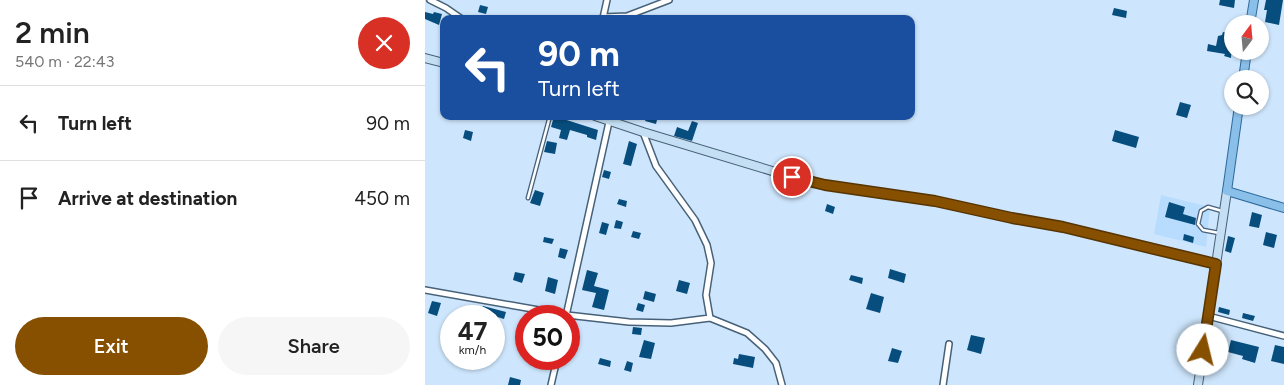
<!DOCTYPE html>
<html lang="en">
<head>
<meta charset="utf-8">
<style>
	:root { --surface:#fff; --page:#f6f6f6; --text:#222; --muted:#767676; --line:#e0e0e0; --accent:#865000 }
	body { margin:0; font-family:Figtree,sans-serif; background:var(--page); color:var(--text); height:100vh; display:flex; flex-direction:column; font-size:19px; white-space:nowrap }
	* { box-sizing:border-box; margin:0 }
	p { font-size:16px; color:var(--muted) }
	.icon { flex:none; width:28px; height:28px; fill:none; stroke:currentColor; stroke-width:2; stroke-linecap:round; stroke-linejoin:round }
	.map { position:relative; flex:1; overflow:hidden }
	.side { display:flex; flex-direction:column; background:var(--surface); width:425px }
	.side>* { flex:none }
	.guide { position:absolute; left:15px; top:15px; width:475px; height:105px; border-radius:10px; box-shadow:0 1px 4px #0004; background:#1a4fa0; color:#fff; overflow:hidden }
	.needle { width:32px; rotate:16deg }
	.tools { position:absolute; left:799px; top:15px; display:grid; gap:10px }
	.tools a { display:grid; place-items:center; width:45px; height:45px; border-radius:50%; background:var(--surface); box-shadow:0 1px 4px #0004; font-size:25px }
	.speed { position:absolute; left:15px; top:305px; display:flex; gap:10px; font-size:25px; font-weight:700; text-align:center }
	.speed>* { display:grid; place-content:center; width:65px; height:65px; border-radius:50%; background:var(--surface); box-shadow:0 1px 4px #0004; line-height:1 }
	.speed small { font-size:12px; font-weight:400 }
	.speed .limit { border:8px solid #d22; background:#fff; color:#111 }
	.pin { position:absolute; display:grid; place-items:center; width:42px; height:42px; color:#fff; margin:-21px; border:2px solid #fff; border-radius:50%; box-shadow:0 1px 5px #0007 }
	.me { position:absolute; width:55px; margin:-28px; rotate:9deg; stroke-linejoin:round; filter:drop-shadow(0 0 4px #0008) }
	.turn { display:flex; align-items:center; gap:18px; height:105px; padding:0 15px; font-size:22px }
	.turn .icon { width:65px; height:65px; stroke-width:2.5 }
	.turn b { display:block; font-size:35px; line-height:42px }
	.round { display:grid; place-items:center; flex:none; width:52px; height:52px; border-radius:26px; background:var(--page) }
	.overview { display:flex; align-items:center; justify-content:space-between; height:85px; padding:0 15px }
	h1 { font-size:30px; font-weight:600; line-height:38px }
	.primary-button { display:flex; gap:10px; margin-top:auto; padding:10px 15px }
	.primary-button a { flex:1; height:58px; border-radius:30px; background:var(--accent); color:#fff; font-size:20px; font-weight:600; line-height:58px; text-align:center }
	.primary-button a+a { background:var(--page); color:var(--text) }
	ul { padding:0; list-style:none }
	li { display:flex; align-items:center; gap:15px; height:75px; padding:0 15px; border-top:1px solid var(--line) }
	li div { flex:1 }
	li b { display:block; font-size:19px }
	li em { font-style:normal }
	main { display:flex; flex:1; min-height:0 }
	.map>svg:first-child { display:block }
	.built { fill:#b8dcfd }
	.building { fill:#074e7e }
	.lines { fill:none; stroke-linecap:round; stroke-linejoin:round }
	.lane-casing { stroke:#466178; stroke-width:5 }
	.street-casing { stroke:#466178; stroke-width:8 }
	.secondary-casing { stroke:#466178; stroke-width:10 }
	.primary-casing { stroke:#2d6a9b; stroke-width:10 }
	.lane { stroke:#fff; stroke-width:2.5 }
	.street { stroke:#fff; stroke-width:5 }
	.secondary { stroke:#c4dff4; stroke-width:8 }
	.primary { stroke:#8abfe9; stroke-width:8 }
	.route-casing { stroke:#573400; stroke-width:12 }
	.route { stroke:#865000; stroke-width:9 }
</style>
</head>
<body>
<main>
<section class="side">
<div class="overview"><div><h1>2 min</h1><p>540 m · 22:43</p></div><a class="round" style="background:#d93025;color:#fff"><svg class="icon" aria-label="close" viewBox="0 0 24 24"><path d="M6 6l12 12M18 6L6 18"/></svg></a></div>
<ul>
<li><svg class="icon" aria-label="left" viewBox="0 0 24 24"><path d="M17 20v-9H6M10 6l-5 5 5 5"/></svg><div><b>Turn left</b></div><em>90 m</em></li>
<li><svg class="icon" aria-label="arrive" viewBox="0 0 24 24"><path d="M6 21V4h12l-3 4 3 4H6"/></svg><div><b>Arrive at destination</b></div><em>450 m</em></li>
</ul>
<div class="primary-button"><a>Exit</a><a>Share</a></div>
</section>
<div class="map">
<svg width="859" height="385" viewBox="0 0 859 385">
	<rect width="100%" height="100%" fill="#cee6fd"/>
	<!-- built -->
	<path class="built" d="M736,195l49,12 -4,40 -52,-13z"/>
	<!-- building -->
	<path class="building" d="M795,0h15l-1,8 -15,-3z
		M841,0h17l-4,25 -14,-3 2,-12h-3z
		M55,5l8,2 -2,7 -8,-2z
		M689,8l13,3 -1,7 -14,-3z
		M0,12l8,2 1,-2 8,2 -3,11 -14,-6z
		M798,32l10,2 -2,24 -7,-2 1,-2 -18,-3 1,-7 8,2 2,-10 4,-1z
		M755,102l11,3 -4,13 -11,-3z
		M129,116l44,14 -2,10 -9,-3v-2l-17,-5 -3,10 -8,-2 2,-8 -10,-3z
		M222,116h11l-2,8 -11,-3z
		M267,121l6,2 -6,18 -18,-5 3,-9 11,4z
		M40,130l8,2 -2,9 -8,-3z
		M690,130l24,7 -3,11 -24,-7z
		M122,141l10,2 -2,11 -11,-2z
		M204,141l8,3 -6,22 -8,-2z
		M179,170l7,2 -2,7 -7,-2z
		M110,190l9,3 -4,13 -10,-3z
		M194,199l8,2 -1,6 -9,-3z
		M744,202l16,5 -2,7 13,4 -1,7 -30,-8z
		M402,204l8,3 -2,7 -8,-3z
		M827,212l10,3 -3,13 -10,-2z
		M191,220l7,2 -2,7 -7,-1z
		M177,222l7,2 -3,11 -7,-2z
		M208,231l8,2 -2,6 -8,-2z
		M841,232l11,3 -3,13 -11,-3z
		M759,234l10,3 -1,6 -10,-3z
		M803,236l7,2 -4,15 -6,-2z
		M119,237l10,2 -2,5 -9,-2z
		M135,248l8,2 -3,9 -7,-2z
		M465,269l16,5 -2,9 -16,-5z
		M162,270l11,3 -4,13 15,4 -5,20 -12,-3 4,-14 -14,-3z
		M90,272l10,2 -3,9 -9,-3z
		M426,275l12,3 -1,6 -13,-4z
		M123,277l10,3 -3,14 -10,-3z
		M254,280l11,3 -3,11 -11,-3z
		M220,291l11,3 -2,8 -11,-3z
		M446,293l13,4 -4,16 -14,-4z
		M7,301l9,2 -4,13 -9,-3z
		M213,303l7,2 -2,7 -7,-2z
		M58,306l23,6 -2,7 -23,-7z
		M794,307l11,3 -1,5 -11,-3z
		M818,313l12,3 -2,5 -11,-3z
		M208,327l9,1 -1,7 -9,-1z
		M546,335l14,3 -4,16 -14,-4z
		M219,340l11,3 -4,16 -12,-2z
		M806,340l28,7 -4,16 -13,-4 1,-3 -15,-4z
		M850,345l9,2v17l-13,-3z
		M467,348l10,3 -4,12 -10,-2z
		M314,354l16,3 -2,11 -20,-4 1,-6 4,1z
		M175,358l11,3 -1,6 -12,-3z
		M202,361l6,2 -2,9 -7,-2z
		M85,377l11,3 -1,5h-12z"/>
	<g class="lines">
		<defs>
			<path id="lane" d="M103,198l22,-82
				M794,233l-16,-3 -5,-6 3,-13 7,-4 14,4"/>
			<path id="street" d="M5,0l16,8 16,11
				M178,17l24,-1 42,-16
				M178,18l4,-18
				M218,132l13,34 39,54 12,25 4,18 -5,32 4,23
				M0,290l142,25 62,7 42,1 39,-5 37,15 18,16 11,14 6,22
				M141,316l43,-194
				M783,316l76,20
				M126,385l6,-26
				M518,385l6,-41"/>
			<path id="secondary" d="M0,58l19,5
				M170,116l48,16 149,45 33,8 109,16 78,17 51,9 153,37
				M773,385l29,-194"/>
			<path id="primary" d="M825,24l4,-24
				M818,79l4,-28
				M814,106l-12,85 57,17"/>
		</defs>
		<!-- lane casing -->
		<use href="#lane" class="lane-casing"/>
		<!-- street casing -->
		<use href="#street" class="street-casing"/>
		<!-- secondary casing -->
		<use href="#secondary" class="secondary-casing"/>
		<!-- primary casing -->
		<use href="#primary" class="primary-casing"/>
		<!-- lane -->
		<use href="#lane" class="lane"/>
		<!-- street -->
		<use href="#street" class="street"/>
		<!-- secondary -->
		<use href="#secondary" class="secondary"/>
		<!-- primary -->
		<use href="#primary" class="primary"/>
	</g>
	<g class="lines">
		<defs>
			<path id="route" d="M367,177l33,8 110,16 77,17 51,9 153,37 -13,86"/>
		</defs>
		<!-- route casing -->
		<use href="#route" class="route-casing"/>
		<!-- route -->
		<use href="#route" class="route"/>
	</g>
</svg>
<div class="tools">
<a><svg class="needle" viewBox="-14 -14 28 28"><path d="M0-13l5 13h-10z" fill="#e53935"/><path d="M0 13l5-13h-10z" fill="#767676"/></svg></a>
<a><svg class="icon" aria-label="search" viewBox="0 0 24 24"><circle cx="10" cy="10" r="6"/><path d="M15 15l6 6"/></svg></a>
</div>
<div class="speed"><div>47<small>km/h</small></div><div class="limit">50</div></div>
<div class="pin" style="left:367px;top:177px;background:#d93025"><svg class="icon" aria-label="arrive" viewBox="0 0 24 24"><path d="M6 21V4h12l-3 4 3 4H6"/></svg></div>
<svg class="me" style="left:778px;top:350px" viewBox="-20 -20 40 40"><circle r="19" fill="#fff"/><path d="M0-13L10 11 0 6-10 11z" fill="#865000"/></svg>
<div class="guide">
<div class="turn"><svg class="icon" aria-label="left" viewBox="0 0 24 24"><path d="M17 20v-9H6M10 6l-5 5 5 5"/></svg><div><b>90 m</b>Turn left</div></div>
</div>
</div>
</main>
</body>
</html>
